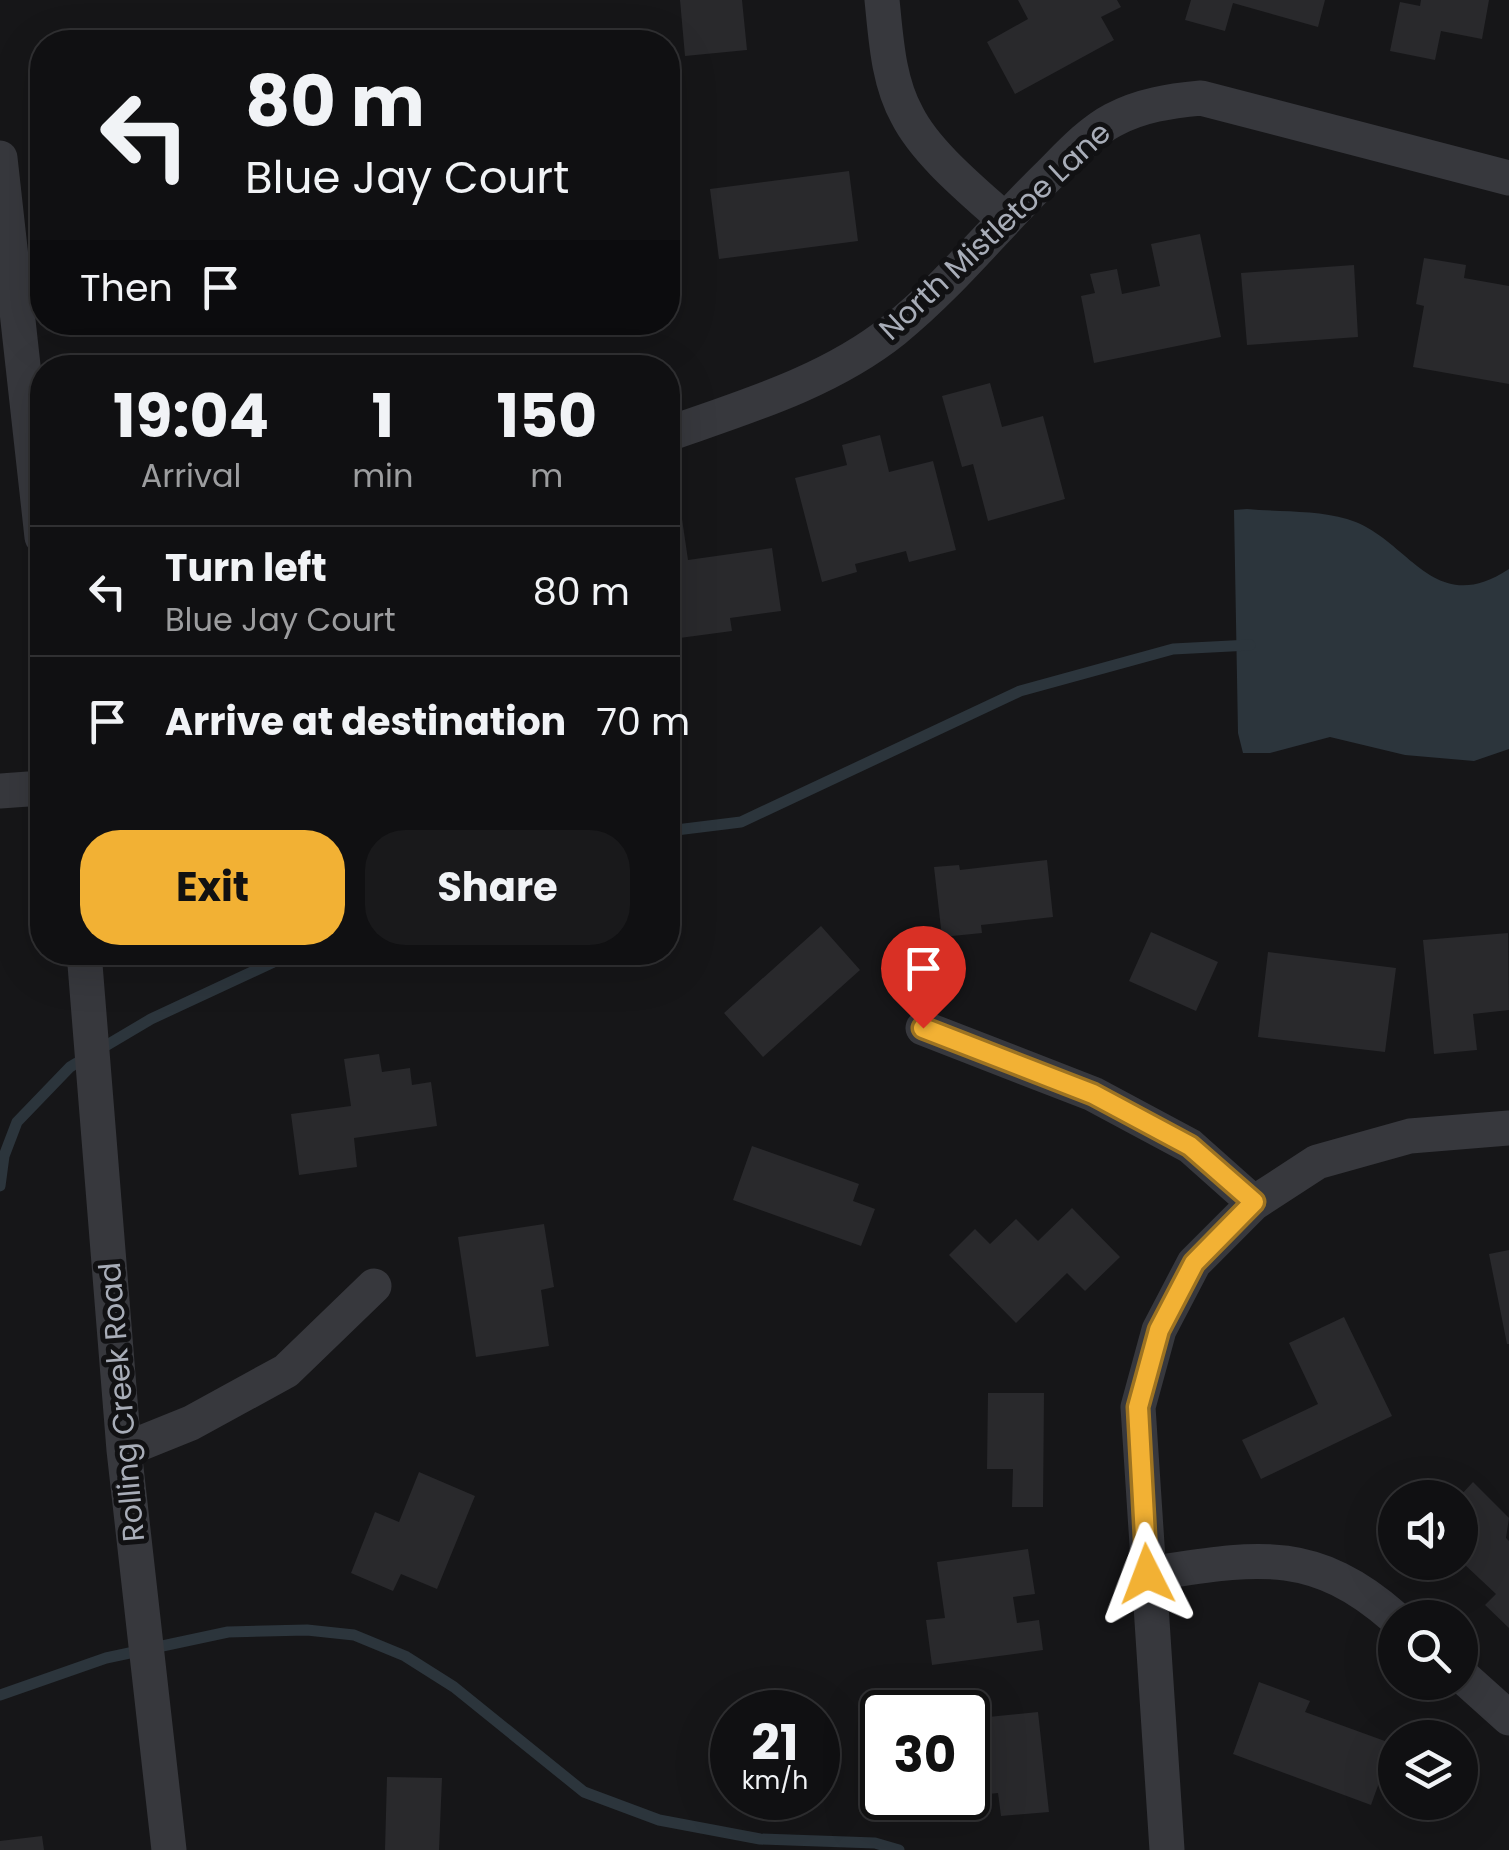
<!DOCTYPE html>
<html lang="en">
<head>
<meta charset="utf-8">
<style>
	:root { --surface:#101012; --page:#19191b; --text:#f1f3f6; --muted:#9c9d9f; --line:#303032; --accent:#f2b134 }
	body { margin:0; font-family:Poppins,sans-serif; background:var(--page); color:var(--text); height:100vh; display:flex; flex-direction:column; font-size:38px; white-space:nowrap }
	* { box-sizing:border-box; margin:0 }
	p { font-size:32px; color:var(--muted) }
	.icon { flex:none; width:55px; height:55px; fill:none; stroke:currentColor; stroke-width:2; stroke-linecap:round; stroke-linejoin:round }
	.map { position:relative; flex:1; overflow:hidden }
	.sheet { position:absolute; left:30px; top:355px; width:650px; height:610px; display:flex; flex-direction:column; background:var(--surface); border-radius:40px; box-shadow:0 10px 40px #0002,0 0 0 2px var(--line) }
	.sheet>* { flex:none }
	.guide { position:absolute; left:30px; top:30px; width:650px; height:305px; border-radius:40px; box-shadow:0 10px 40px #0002,0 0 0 2px var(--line); background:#101012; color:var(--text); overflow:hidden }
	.tools { position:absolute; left:1378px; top:1480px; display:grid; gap:20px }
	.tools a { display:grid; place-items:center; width:100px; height:100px; border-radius:50%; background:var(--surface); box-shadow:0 10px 40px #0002,0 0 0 2px var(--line); font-size:50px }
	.speed { position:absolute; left:710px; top:1690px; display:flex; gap:20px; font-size:50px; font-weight:700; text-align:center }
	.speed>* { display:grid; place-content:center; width:130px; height:130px; border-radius:50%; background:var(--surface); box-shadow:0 10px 40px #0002,0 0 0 2px var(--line); line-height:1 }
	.speed small { font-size:25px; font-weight:400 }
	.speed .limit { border:5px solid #111; border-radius:15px; background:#fff; color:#111 }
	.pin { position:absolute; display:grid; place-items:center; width:85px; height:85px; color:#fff; margin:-102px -42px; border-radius:50% 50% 50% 0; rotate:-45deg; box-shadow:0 0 10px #0007 }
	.pin .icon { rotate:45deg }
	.me { position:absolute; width:110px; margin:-55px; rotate:357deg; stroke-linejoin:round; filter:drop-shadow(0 0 8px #0008) }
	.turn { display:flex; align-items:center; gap:35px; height:210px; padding:0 50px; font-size:45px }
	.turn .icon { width:130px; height:130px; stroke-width:2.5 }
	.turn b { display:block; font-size:70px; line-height:85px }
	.then { display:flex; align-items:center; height:95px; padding:0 50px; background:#0003; gap:20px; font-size:38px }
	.eta { display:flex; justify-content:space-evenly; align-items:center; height:170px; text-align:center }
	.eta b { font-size:60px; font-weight:700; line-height:70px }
	.button { display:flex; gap:20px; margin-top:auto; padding:20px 50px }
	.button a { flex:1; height:115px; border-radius:40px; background:var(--accent); color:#111; font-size:40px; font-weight:700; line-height:115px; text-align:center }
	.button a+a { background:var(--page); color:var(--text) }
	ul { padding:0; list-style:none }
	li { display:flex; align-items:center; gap:30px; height:130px; padding:0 50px; border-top:2px solid var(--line) }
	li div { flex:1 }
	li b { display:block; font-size:38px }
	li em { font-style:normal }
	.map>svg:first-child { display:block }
	.water { fill:#2c353c }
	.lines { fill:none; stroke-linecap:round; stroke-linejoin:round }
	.stream { stroke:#2c353c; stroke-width:11 }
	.building { fill:#29292c }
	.minor { stroke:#37383d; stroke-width:35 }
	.route-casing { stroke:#9d7322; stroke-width:25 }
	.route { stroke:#f2b134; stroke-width:18 }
	.labels { text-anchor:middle; stroke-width:10; stroke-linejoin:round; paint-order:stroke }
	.street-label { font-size:30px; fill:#a8adb8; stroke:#111113 }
</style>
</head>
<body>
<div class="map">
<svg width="1509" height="1850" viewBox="0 0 1509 1850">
	<rect width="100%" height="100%" fill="#161618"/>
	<!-- water -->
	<path class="water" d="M1247,509c32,3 70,1 100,10 62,18 85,101 162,50v180l-35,12 -69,-6 -75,-18 -60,16h-27l-5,-20 -4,-223z"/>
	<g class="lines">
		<!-- stream -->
		<path class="stream" d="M668,831l73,-9 279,-131 153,-42 77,-4
			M0,1186l4,-30 13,-34 53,-55 81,-48 144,-67
			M0,1695l106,-37 122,-26 79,-2 47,5 51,21 49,31 130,105 75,28 101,19 115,4 24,7"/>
	</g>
	<!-- building -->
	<path class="building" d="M680,0h62l5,50 -62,6z
		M1018,0h99l4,7 -20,10 13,23 -99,54 -28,-52 41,-23z
		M1191,0h134l-7,27 -85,-24 -8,28 -40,-11z
		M1421,0h68l-7,39 -41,-8 -6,29 -45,-9 10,-49 20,4z
		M849,171l9,70 -139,18 -9,-70z
		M1200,234l21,103 -127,26 -13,-67 14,-3 -5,-19 27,-5 5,25 38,-8 -9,-42z
		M1424,258l42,7 -2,13 45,8v98l-96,-17 11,-61 -8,-2z
		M1354,265l4,72 -111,8 -6,-72z
		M990,383l12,44 41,-11 22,83 -77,22 -15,-57 -11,3 -20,-71z
		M880,435l9,37 44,-11 23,89 -47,12 -3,-11 -51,13 2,8 -35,10 -27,-104 52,-13 -5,-20z
		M682,519l6,41 84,-12 9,63 -51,7 2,13 -60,8 -4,-17v-101z
		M1047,860l6,57 -72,8 1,8 -40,4 -8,-70 25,-2 1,5z
		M821,926l39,44 -97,87 -39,-44z
		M1151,932l67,30 -22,49 -67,-30z
		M1508,933l1,77 -36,4 4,36 -43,4 -11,-114z
		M1268,952l128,16 -11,84 -127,-15z
		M379,1054l3,18 28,-4 2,17 19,-3 6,44 -83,12 3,29 -58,8 -8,-61 60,-8 -7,-47z
		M752,1146l107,38 -6,17 22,8 -14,37 -128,-46z
		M1072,1208l48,49 -35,34 -18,-18 -51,50 -67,-68 26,-26 15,15 26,-25 22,22z
		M544,1224l10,63 -13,3 8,56 -73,11 -18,-120z
		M1509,1250v94h-2l-18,-90z
		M1344,1317l48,99 -131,63 -19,-39 76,-36 -29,-61z
		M988,1393h56l-1,114h-31l1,-38h-26z
		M419,1472l56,24 -38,93 -36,-15 -8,17 -42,-18 24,-61 24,10z
		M1473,1482l36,36 -3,20 3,3v87l-24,-23 11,-11 -32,-30 -9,10 -12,-12h17v-66z
		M1028,1549l7,45 -22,3 4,26 22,-3 4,30 -111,15 -6,-45 19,-2 -8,-56z
		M1259,1682l51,19 -5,11 88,32 -22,61 -138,-51z
		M1038,1712l11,100 -48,4 -3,-23 -30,3v-77z
		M387,1777l55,1 -3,72h-54z
		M42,1836l2,14h-44v-9z"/>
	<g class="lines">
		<!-- minor -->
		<path class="minor" d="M882,0c4,38 6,81 25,115 19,38 66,76 97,104
			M0,158l42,379
			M668,434c77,-27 161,-52 226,-104 58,-47 103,-105 156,-156 18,-18 40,-42 63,-54 28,-15 57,-19 88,-22l308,80
			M0,791l42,-3
			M84,952l40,498 45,400
			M923,1028l170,66 97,52 64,57
			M124,1450l67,-27 95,-52 88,-85
			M1147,1574c103,-15 163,-31 248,44
			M1460,1674l49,44
			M1167,1850l-29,-443 21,-77 35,-67 60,-60 63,-41 93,-26 99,-8"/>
	</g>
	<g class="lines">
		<defs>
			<path id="route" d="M923,1028l170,66 97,52 64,56 -60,61 -35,67 -21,77 9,167"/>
		</defs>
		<!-- route casing -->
		<use href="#route" class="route-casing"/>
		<!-- route -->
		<use href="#route" class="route"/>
	</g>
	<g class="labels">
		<!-- street labels -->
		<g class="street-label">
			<text transform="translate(995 231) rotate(-43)" y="10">North Mistletoe Lane</text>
			<text transform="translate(122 1402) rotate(-95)" y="10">Rolling Creek Road</text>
		</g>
	</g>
</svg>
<div class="tools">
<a><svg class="icon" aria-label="sound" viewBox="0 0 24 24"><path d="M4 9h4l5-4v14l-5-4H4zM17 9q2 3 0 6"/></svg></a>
<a><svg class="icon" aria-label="search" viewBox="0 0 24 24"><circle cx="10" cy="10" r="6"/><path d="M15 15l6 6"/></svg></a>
<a><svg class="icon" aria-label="layers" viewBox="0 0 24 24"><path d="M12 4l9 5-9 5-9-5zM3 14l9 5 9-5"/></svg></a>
</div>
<div class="speed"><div>21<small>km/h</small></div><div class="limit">30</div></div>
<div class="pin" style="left:923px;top:1028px;background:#d93025"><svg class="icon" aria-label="arrive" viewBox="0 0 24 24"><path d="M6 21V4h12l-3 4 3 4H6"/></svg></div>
<svg class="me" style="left:1147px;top:1574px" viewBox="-20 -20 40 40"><path d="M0-17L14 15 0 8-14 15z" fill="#f2b134" stroke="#fff" stroke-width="4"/></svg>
<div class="guide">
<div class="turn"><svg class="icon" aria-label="left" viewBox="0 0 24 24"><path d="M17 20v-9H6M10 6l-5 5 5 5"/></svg><div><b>80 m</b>Blue Jay Court</div></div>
<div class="then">Then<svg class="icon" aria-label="arrive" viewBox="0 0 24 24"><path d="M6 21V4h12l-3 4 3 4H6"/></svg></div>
</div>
<section class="sheet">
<div class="eta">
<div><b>19:04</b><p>Arrival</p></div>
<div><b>1</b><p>min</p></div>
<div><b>150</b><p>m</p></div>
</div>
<ul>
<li><svg class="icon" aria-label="left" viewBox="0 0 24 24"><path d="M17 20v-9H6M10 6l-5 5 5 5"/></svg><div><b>Turn left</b><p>Blue Jay Court</p></div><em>80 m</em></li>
<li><svg class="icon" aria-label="arrive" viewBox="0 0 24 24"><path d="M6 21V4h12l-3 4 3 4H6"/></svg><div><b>Arrive at destination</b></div><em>70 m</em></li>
</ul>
<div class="button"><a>Exit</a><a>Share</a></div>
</section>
</div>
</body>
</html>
